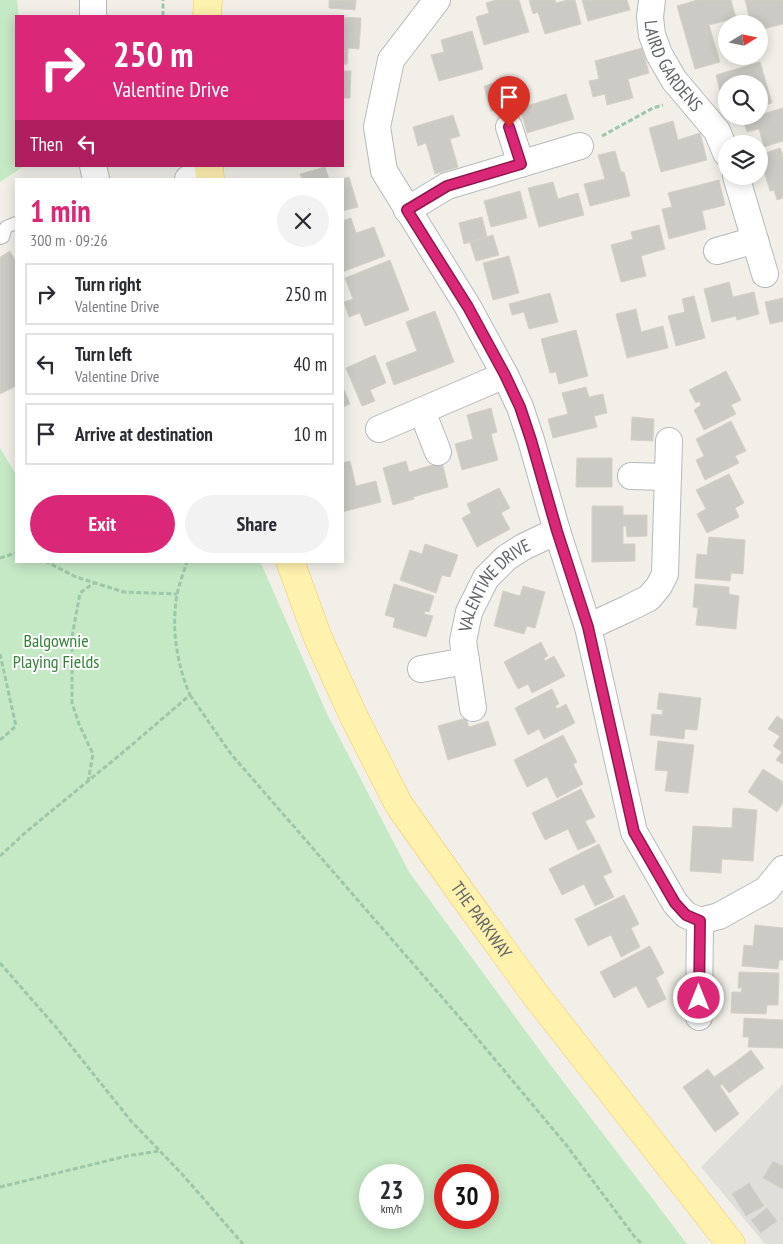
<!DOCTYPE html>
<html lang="en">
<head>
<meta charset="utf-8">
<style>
	:root { --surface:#fff; --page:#f2f2f3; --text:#2b2b33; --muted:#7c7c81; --line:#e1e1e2; --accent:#db2777 }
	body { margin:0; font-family:"PT Sans Narrow",sans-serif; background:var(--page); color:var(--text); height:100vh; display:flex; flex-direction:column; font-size:19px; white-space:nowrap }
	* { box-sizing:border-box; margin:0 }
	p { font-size:16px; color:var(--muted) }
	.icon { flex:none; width:28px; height:28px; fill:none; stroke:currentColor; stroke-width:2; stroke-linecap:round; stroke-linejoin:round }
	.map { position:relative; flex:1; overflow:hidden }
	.drawer { position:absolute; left:15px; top:178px; width:329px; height:385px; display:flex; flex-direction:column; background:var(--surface); border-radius:0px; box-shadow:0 2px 12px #0003 }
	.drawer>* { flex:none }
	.top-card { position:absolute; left:15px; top:15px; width:329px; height:152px; border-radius:0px; box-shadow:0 2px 12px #0003; background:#db2777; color:#fff; overflow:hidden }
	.needle { width:32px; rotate:80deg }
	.buttons { position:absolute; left:718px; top:15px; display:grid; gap:10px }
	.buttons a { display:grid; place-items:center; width:50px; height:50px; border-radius:50%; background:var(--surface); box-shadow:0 2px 12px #0003; font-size:25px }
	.speed { position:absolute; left:359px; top:1164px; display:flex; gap:10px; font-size:25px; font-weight:700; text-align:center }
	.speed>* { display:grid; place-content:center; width:65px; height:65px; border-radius:50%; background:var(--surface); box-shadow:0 2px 12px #0003; line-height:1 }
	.speed small { font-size:12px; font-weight:400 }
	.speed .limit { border:8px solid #d22; background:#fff; color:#111 }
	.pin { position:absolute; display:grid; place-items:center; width:42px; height:42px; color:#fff; margin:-51px -21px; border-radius:50% 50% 50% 0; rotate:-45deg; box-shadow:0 0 5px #0007 }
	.pin .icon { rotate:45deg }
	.me { position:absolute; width:55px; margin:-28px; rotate:0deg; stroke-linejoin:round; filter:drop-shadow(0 0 4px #0008) }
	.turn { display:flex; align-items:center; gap:18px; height:105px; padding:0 15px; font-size:22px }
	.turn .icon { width:65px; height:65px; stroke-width:2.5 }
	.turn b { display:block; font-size:35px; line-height:42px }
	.then { display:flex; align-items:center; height:48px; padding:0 15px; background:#0003; gap:10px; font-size:19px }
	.round { display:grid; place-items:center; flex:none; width:52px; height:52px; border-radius:26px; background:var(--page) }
	.headline { display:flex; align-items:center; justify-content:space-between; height:85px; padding:0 15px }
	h1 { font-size:30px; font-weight:700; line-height:38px; color:var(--accent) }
	.action { display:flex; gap:10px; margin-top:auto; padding:10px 15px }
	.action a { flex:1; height:58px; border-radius:30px; background:var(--accent); color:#fff; font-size:20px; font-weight:700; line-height:58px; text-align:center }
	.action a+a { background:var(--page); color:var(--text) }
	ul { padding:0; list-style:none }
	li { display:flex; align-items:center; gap:15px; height:62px; margin:0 10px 8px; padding:0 5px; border:2px solid var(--line); border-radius:0px }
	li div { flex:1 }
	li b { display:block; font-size:19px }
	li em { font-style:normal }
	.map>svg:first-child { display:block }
	.industrial { fill:#e0deda }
	.green { fill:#c5e8c5; fill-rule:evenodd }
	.building { fill:#cccac5; stroke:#d6d1c6 }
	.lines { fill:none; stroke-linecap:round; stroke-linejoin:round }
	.service-casing { stroke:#b5b8bc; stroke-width:14 }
	.minor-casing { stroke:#b5b8bc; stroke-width:28 }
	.primary-casing { stroke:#f2c960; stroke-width:29 }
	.path { stroke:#9cc7a9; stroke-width:3; stroke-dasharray:5 2.5; stroke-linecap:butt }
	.service { stroke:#fff; stroke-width:12 }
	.minor { stroke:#fff; stroke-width:26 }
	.primary { stroke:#fff2af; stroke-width:28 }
	.route-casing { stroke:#8e194d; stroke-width:12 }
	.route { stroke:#db2777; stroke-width:9 }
	.labels { text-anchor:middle; stroke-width:4; stroke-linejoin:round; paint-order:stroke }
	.street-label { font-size:18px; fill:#5f6368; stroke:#fff }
	.park-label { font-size:18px; fill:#348238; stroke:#fff }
</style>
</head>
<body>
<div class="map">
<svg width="783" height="1244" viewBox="0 0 783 1244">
	<rect width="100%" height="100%" fill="#f1efe8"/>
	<!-- industrial -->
	<path class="industrial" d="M783,1084v160h-18l-64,-77z"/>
	<!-- green -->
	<path class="green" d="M0,0h17l2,16h-3v150h8l-24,16z
		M0,448l16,27v86h244l67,153 82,158 140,191 138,181h-687zM370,1175h42v43h-42zM445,1175h43v43h-43z"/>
	<!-- building -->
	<path class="building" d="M329,0h27l-1,10 -26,-2z
		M496,0h23l10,32 -45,13 -8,-28 13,-4 -3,-10z
		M529,0h26l1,3 11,-3h8l6,24 -36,10 -7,-22 -5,2z
		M582,0h45l3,10 -42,11z
		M697,0h34l5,18 -27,7 11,37 -25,7 -18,-63z
		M745,0h38v24l-24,6v-6h-8z
		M342,17l19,1 -2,31 -11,-1 -1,16h-5z
		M472,31l11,38 -44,12 -8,-26 13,-3 -3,-12z
		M642,48l7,25 -21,6 5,19 -26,7 -2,-11 -12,3 -4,-16 10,-2 -4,-18z
		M760,62l12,41 -13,4v-23h-33v13l-4,2 -6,-24z
		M342,71h9l-1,27h-8z
		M508,79l7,24 -24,8 -7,-25z
		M566,94l8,25 -47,14 -7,-25z
		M783,108v33l-19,6 -5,-18 -12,3 -4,-12z
		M453,115l7,21 -10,3 8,28 -23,7 -9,-31 -8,3 -5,-19z
		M673,121l5,19 22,-7 7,27 -46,12 -12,-44z
		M780,148l3,8v42l-6,2 -3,-10 -4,1 -11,-36z
		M615,151l6,21h3l6,24 -40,10 -6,-22 21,-5 -7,-24z
		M325,167l4,12h-27l-2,-5z
		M349,177l9,30 -16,4v-32z
		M719,180l6,25 -23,6 4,18 -37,10 -7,-30 10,-2 -4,-14z
		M553,182l5,17 20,-6 6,22 -45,12 -11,-39z
		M520,191l7,27 -36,9 -7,-26z
		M482,217l5,20 -23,7 -5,-21z
		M351,218l5,15 18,-6 11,29 -43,16v-51z
		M659,225l6,24 -24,7 5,20 -25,6 -10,-37 22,-6 -2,-7z
		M493,235l6,20 -23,6 -6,-19z
		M10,251l6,11v124l-16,8v-137z
		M509,256l10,37 -26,7 -10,-37z
		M390,260l19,50 -44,16 -5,-13 -11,4 -5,-15 9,-3 -8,-21z
		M729,282l4,15 21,-5 5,22 -22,6 -1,-4 -24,6 -8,-33z
		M550,293l8,29 -29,7 -5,-17 -12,3 -3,-11z
		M694,296l11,42 -29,8 -8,-30 17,-4 -3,-13z
		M783,298v23l-13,3 -5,-22z
		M636,309l5,23 22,-6 5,22 -41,10 -11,-44z
		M435,311l19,51 -60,23 -8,-22 31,-12 -11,-29z
		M576,330l12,46 -29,8 -3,-12 -6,1 -9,-34z
		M375,355l11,28 -16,7 5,11 -13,5 -16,-38z
		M726,371l15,29 -10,5 5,9 -32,16 -10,-20 7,-5 -2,-4 -3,2 -7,-13z
		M342,385l8,19 -8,3z
		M586,387l3,10 14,-3 4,19 -13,3 3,11 -44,11 -5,-19 20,-5 -6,-21z
		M491,408l6,24 -6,2 7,26 -36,10 -7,-26 18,-5 -6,-24z
		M632,417l22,2 -1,22 -22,-1z
		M731,421l15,30 -11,5 4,7 -34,17 -9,-20 8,-4 -8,-17z
		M577,458h35v29h-36z
		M350,461l6,25 20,-5 5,21 -39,10v-49z
		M406,461l3,11 33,-10 6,25 -35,10 1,2 -21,6 -10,-37z
		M729,474l15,29 -9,5 4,9 -32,16 -10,-19 9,-5 -10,-19z
		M499,488l11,20 -9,5 9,16 -33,18 -15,-29 9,-5 -4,-9z
		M592,506h31v9h24v21l-20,1 -1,-11h-3v18h12v17l-43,1z
		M709,537l36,3 -2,34 -12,-1 -1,8 -35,-3 2,-24 10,1z
		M425,544l33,11 -8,22 -8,-2 -6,18 -36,-13 10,-30 12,4z
		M394,584l40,12 -5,16 -4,-1 -1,3 9,2 -7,21 -33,-10 2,-9 -10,-3z
		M695,584l34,3v7l10,2 -3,33 -40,-4 2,-17 -5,-1z
		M523,586l22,6 -10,36 -8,-2 -3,8 -30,-8 9,-35 17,5z
		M541,642l7,14 -4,2 1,3 9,-5 11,20 -33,17 -4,-9 -10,5 -14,-27z
		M552,689l7,15 -4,2 2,3 9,-5 9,19 -31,16 -5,-10 -11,6 -13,-27z
		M659,693l42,5 -4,32 -12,-1 -1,10 -34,-4 2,-21 10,1 1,-5 -6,-1z
		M777,716l6,4v44l-7,-4 6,-8 -9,-6 7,-10 -12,-7z
		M466,718l3,9 19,-6 8,24 -48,15 -10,-34z
		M563,735l14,27 -4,2 10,20 -26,14 -10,-21 -20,10 -13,-27z
		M658,741l36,4 -6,48 -23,-2 3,-20 -13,-1z
		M763,769l20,13v21l-6,9 -29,-20z
		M581,789l14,28 -10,4 11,21 -18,8 -10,-21 -23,11 -13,-27z
		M733,808l24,2 -4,51 -31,-2 -1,14 -31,-2 3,-45 39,2z
		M599,844l13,28 -9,4 11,21 -19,9 -11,-22 -22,11 -13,-26z
		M624,895l15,29 -8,4 9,19 -19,10 -10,-22 -23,11 -13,-27z
		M755,925l28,3v32h-4l-1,9 -36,-3 2,-21 9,1z
		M650,946l14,27 -8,5 10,21 -18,9 -12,-22 -22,12 -14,-26z
		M739,972l40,1 -1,32h-11l-1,9 -35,-1 1,-21h9l1,-4h-4z
		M744,1018l39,2v28l-35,-1 1,-10h-6z
		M751,1050l13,18 -19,13 -12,-17z
		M733,1064l12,17 -16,12 -7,-9 -2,2 19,28 -24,18 -32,-45 25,-18 6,8z
		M773,1161l10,5v23l-20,-11z
		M749,1183l15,23 -18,10 -14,-22z
		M767,1208l10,13 -16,12 -10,-13z"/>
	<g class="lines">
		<defs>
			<path id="service" d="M0,238l3,-1 3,-10 10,-4"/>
			<g id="minor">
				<path d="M437,0l-46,60 -14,67 7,44 84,136 37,68 15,32 11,33 26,91 31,96 46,205 41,71 11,12 14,6 19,-5 47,-26 17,-21"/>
				<path id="s1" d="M652,0l-2,17 2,18 7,19 15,26 43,51 9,22"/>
				<path d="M93,16v-16"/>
				<path d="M509,127l12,37"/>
				<path d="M93,166l3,13"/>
				<path d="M736,176l29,98"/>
				<path d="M188,179l22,-4"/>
				<path d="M407,210l40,-24 133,-40"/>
				<path d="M717,251l38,-11"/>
				<path d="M422,411l16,41"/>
				<path d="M379,429l126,-54"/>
				<path d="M631,476l37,1"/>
				<path d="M588,627l39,-18 22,-11 10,-12 6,-12 4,-133"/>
				<path d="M421,669l45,-8"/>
				<path id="s2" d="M473,708l-10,-67 6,-29 17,-34 20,-20 17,-11 34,-16"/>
				<path d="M699,1017l1,-96"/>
			</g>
			<g id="primary">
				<path d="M207,16l1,-16"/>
				<path d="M209,166l1,13"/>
				<path id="s3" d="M290,561l28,77 36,79 45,88 61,86 74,102 197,251"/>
			</g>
		</defs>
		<!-- service casing -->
		<use href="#service" class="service-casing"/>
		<!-- minor casing -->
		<use href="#minor" class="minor-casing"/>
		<!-- primary casing -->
		<use href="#primary" class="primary-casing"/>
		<!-- path -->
		<path class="path" d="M163,16v-16
			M602,136l51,-28 10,-3
			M0,558l16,-5
			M45,561l31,16 48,15 53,2
			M0,654l16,72 -16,14
			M190,695l41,59 236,272 100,120 67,90 8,8
			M88,782l5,-28 -14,-30 -7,-21v-66l8,-44 14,-10
			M0,856l26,-24 101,-83 63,-54c-13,-30 -19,-67 -13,-100 2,-11 7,-23 10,-34
			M0,963l55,63 76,95 51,53 61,70
			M0,1187l127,-31 32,-5"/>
		<!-- service -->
		<use href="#service" class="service"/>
		<!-- minor -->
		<use href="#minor" class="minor"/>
		<!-- primary -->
		<use href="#primary" class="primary"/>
	</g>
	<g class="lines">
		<defs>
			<path id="route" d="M509,127l12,37 -74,22 -40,24 61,97 37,68 15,32 11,33 26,91 31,96 46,205 41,71 11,12 14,6 -1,77"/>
		</defs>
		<!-- route casing -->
		<use href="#route" class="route-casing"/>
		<!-- route -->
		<use href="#route" class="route"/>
	</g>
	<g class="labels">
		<!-- street labels -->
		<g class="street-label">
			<text dy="6" stroke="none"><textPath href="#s1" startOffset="72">LAIRD GARDENS</textPath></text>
			<text dy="6" stroke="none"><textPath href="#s2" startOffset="134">VALENTINE DRIVE</textPath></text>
			<text dy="6" stroke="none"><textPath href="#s3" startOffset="409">THE PARKWAY</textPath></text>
		</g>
		<!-- park labels -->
		<g class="park-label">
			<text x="56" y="647">Balgownie<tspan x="56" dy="21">Playing Fields</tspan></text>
		</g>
	</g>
</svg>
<div class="buttons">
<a><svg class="needle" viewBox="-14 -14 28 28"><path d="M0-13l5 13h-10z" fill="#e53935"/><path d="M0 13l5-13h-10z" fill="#7c7c81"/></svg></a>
<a><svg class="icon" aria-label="search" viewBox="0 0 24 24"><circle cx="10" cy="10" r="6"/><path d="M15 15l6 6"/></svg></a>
<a><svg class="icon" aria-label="layers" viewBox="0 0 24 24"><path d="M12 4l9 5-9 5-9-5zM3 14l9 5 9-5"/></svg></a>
</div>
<div class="speed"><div>23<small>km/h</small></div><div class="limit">30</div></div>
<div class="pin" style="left:509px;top:127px;background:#d93025"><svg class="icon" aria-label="arrive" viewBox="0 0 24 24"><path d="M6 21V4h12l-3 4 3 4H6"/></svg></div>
<svg class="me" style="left:699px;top:998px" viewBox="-20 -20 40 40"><circle r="17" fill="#db2777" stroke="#fff" stroke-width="3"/><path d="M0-11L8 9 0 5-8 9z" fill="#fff"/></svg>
<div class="top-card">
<div class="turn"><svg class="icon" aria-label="right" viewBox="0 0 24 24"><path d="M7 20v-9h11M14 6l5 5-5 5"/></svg><div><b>250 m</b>Valentine Drive</div></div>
<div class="then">Then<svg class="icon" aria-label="left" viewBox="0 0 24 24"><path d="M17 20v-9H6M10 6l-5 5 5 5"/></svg></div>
</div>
<section class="drawer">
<div class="headline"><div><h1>1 min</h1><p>300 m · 09:26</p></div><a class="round"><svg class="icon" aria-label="close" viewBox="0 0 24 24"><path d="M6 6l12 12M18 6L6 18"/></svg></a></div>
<ul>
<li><svg class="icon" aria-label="right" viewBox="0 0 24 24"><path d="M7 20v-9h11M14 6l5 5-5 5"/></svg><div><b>Turn right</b><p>Valentine Drive</p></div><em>250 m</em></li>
<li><svg class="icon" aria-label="left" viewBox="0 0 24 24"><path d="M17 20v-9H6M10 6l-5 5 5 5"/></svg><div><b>Turn left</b><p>Valentine Drive</p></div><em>40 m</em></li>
<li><svg class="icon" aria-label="arrive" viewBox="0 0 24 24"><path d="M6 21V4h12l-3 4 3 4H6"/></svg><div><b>Arrive at destination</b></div><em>10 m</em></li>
</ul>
<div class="action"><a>Exit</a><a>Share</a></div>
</section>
</div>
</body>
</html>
